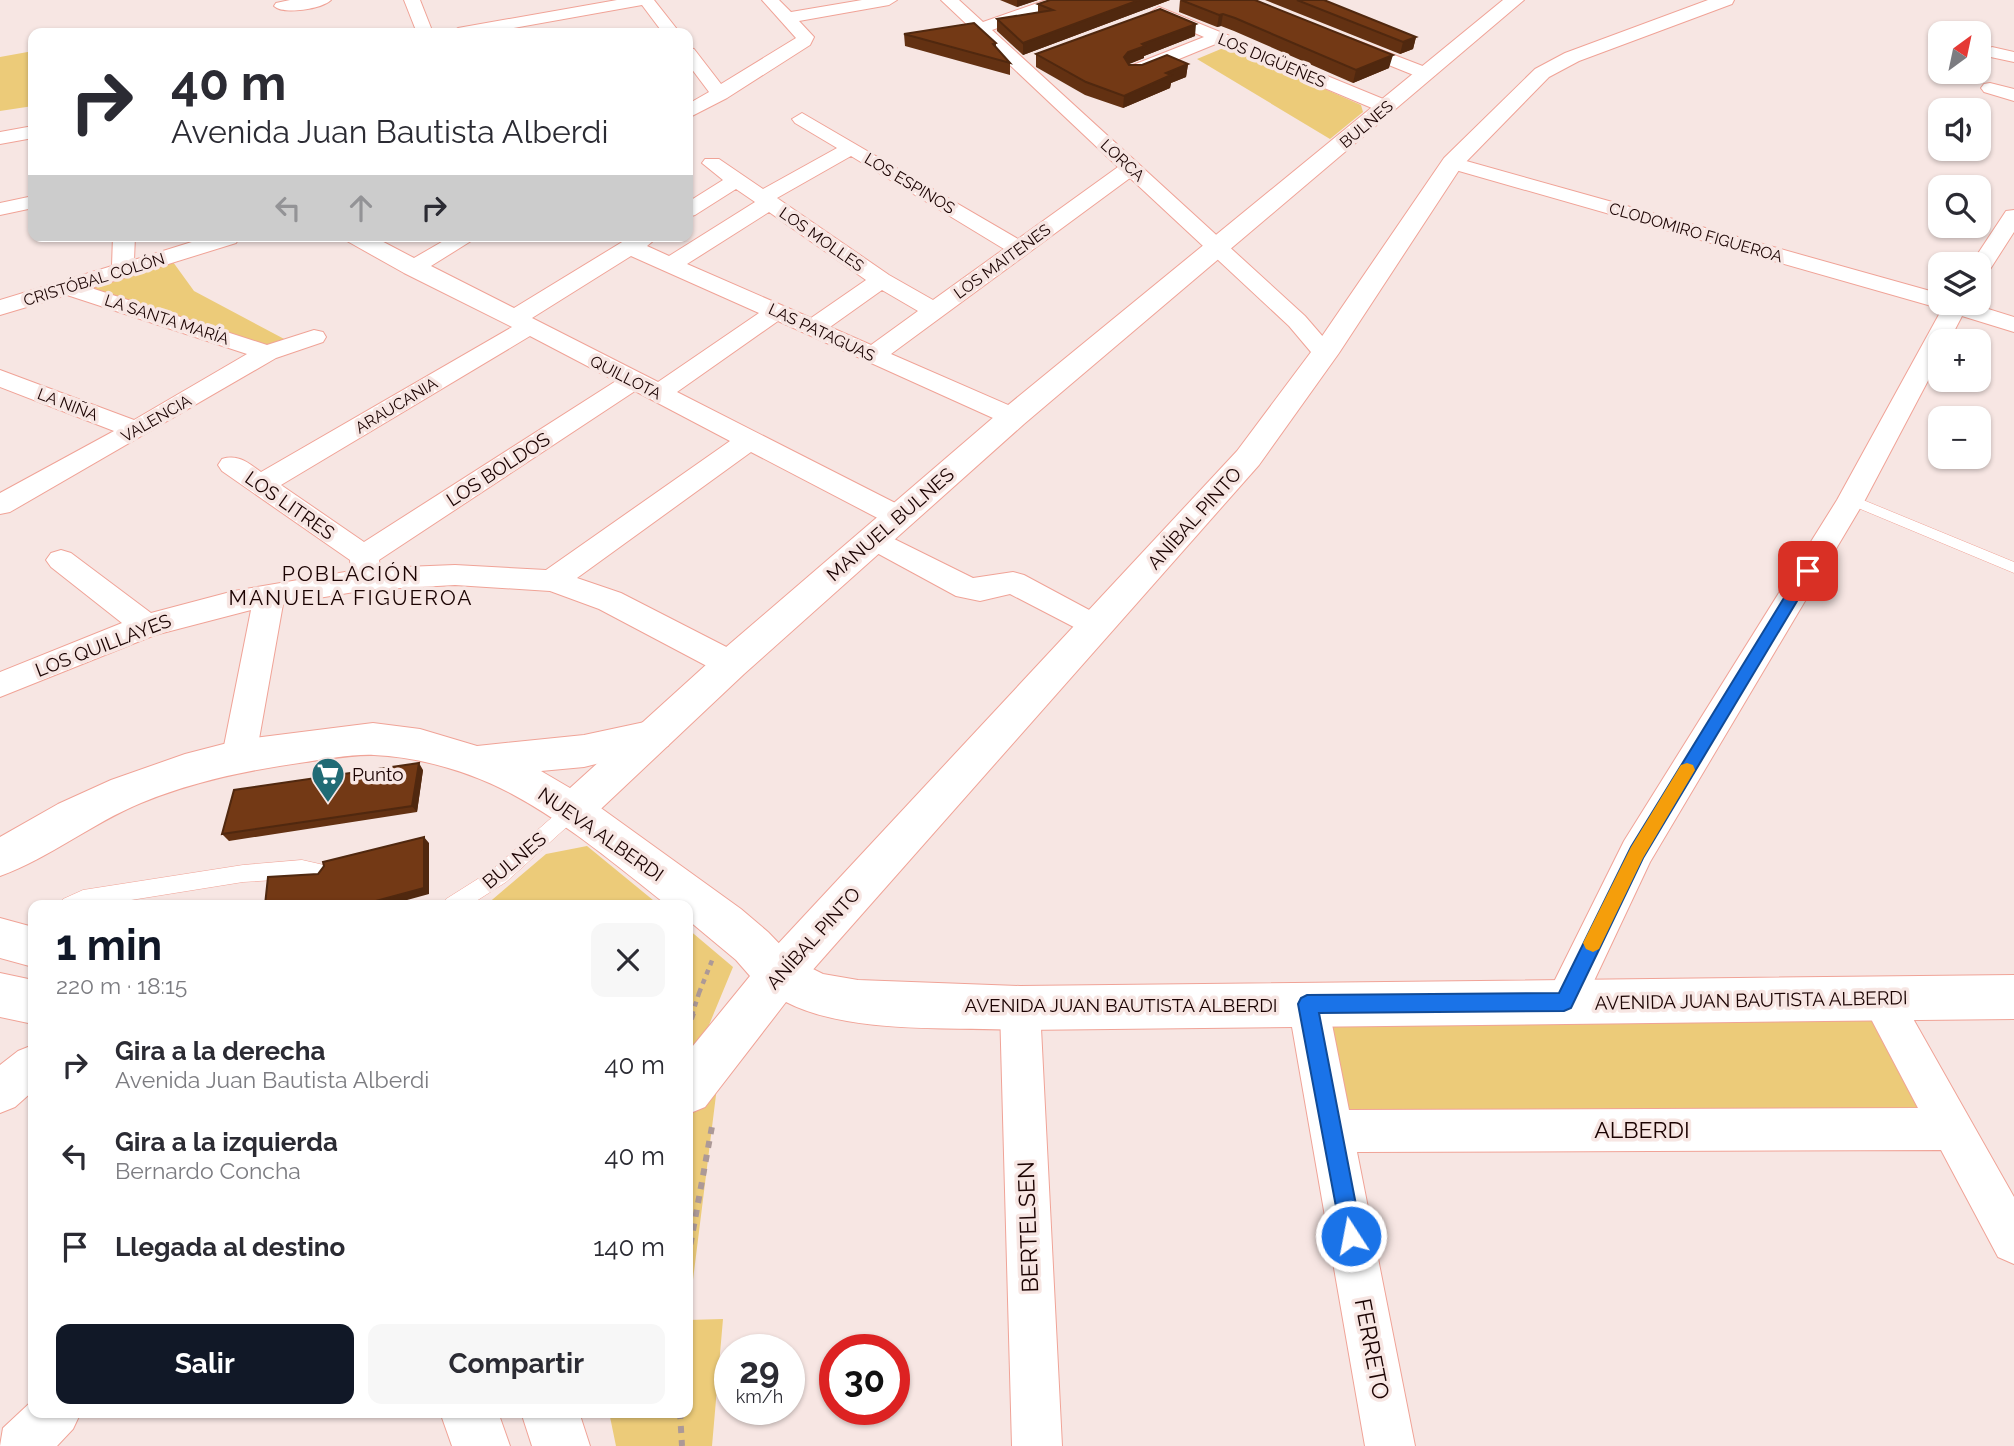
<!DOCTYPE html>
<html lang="es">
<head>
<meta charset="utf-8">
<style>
	:root { --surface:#fff; --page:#f7f7f7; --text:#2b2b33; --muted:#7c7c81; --accent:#111827 }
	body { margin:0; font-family:Raleway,sans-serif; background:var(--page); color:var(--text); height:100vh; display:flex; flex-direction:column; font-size:26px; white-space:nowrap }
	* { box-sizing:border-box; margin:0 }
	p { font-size:23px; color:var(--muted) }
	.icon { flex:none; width:38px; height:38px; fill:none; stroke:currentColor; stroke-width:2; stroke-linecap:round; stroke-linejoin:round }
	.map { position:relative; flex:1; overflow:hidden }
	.panel { position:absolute; left:28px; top:900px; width:665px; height:518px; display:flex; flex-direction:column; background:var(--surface); border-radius:14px; box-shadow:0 2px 5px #0004 }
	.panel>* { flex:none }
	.banner { position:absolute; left:28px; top:28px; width:665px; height:214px; border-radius:14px; box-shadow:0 2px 5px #0004; background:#fff; color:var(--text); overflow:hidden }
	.needle { width:46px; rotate:33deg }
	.tools { position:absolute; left:1928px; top:21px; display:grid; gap:14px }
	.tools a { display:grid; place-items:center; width:63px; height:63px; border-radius:14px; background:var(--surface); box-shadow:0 2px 5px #0004; font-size:35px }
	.speed { position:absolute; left:714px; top:1334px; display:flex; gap:14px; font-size:35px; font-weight:700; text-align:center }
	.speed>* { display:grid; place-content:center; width:91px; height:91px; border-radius:50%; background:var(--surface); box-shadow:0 2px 5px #0004; line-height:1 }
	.speed small { font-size:18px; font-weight:400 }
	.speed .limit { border:10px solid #d22; background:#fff; color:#111 }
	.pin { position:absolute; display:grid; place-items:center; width:60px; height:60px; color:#fff; margin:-30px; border-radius:14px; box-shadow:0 4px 10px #0006 }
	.me { position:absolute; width:77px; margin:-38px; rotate:349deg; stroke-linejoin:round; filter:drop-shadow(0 0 5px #0008) }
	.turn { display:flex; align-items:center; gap:24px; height:147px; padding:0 28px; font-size:32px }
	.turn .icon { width:91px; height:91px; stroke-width:2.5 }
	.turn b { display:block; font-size:49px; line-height:60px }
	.lanes { display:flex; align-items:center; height:66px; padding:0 28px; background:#0003; justify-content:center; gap:35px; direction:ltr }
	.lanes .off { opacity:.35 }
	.round { display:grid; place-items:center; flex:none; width:74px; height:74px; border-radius:14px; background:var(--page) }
	.summary { display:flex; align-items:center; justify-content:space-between; height:119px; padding:0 28px }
	h1 { font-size:42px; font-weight:700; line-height:52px; color:var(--accent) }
	.action { display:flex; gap:14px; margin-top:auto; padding:14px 28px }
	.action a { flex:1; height:80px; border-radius:14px; background:var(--accent); color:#fff; font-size:28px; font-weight:700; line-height:80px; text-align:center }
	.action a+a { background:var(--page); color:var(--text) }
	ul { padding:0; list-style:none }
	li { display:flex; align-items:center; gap:21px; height:91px; padding:0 28px }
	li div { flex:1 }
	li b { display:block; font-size:26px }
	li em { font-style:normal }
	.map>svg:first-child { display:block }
	.green { fill:#eccb79 }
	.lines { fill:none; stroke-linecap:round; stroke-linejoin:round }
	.service-casing { stroke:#f0a397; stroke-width:1 }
	.minor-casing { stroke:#f0a397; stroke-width:2 }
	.tertiary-casing { stroke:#f0a397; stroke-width:2 }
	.secondary-casing { stroke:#f0a397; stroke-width:2 }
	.primary-casing { stroke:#f0a397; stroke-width:2 }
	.path-far1 { stroke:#ac9997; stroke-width:4.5; stroke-dasharray:5 5; stroke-linecap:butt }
	.path { stroke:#ac9997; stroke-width:6; stroke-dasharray:7 7; stroke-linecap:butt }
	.service { fill:#fff; fill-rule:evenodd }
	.minor { fill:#fff; fill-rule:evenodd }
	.tertiary { fill:#fff; fill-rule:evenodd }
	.secondary { fill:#fff; fill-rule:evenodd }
	.primary { fill:#fff; fill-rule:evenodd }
	.wall { fill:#633112 }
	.shaded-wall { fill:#50280f }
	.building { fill:#733915; stroke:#50280f; stroke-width:2 }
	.route { fill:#1a73e8; stroke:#114b97; stroke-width:2 }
	.slow { fill:#f59e0b }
	.labels { text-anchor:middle; stroke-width:7; stroke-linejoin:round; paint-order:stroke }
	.far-street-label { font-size:16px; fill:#1b0302; stroke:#f7e6e3 }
	.street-label { font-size:19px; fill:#1b0302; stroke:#f7e6e3 }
	.poi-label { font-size:19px; fill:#1b0302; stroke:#f7e6e3; text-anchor:start }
	.neighbourhood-label { font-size:21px; letter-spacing:2px; fill:#1b0302; stroke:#f7e6e3 }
	.near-street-label { font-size:23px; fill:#1b0302; stroke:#f7e6e3 }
</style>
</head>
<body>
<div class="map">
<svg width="2014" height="1446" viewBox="0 0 2014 1446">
	<rect width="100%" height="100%" fill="#f7e6e3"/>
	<!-- green -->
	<path class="green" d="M1228,46l133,59 2,7 -33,27 -133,-80z
		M33,51v55l-33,5v-54z
		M173,262l21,29 94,50 -15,7 -183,-60z
		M587,846l72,59h-173l60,-51z
		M688,929l45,38 -36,87 -9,11z
		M1871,1015l57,93 -580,3 -18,-87z
		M717,1087l-29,233 35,-1 -11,127h-96l-7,-34h79v-294z"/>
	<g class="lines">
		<defs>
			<path id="service" d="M1851,495l163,67v11l-168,-70 -2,-3z
				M573,802l7,3 2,5 -2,5 -74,67 -36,23h-27l3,-6 46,-29 74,-65z
				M302,860l22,5 3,6 -3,6 -81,5 -143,23h-40l3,-6 20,-9 160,-25z"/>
			<path id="minor" d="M290,0h41c-9,9 -48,15 -57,6l2,-3z
				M404,0h16l13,33h-16z
				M617,0h37l26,33h-17l-21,-28 -157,28h-35l8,-5z
				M762,0h17l12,12 71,-12h35l-8,5 -90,16 15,16 -4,8 -83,53 -39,20v-14l21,-12 -21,-28v-16l6,1 27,35 75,-46z
				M941,0h18l24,22 63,-22h23l-2,3 -75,27 313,286 32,37 -3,5 -9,2 -9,-2 -27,-32 -159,-148 -239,176 131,57 4,6 -4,6 -9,2 -9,-2 -226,-102 -101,71 232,118 4,7 -4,7 -10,3 -10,-3 -138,-72 -174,126 44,15 121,62 5,9 -5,9 -11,3 -11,-3 -121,-64 -49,-18 -95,-6 -89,5 -83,14 -27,152 -5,10 -12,4 -12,-4 -5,-10 29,-146 -96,25 -155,62v-25l122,-49 -71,-56 -5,-7 5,-7 10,-3 10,3 80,60 83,-22 117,-20 -1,-11 -128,-89 -4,-6 4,-6c17,-5 26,4 39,13l251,-145 -108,-54 -57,-32 -3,-5h28l42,22 38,-22h27l-48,30 83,42 118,-72h27l-12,10 22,10 86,-54 -19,-13 -41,26 -7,2v-15l35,-22 -21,-17 3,-4h14l44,30 74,-41 -42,-25 -3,-4 10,-6 216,126 100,-72zM851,156l153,93 -71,51 -44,-25 -112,-77zM769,212l97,68 -55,38 -124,-54zM631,256l128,57 -101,69 -126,-64zM882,290l36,21 -47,34 -41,-18zM530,336l86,45 -252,161 -83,-57zM635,391l95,50 -184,129 -91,-5 -75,3 -1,-8z
				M1159,7l234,96 2,4 -2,4h-14l-161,-68 -78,32h-12l-3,-4 3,-4 76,-30 -51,-22 -2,-3z
				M1350,38l83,32 3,4 -9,5 -6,-1 -77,-31 -3,-4 3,-4z
				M1992,47l22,5v10l-28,-6 -3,-4z
				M1990,83l24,6v12l-30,-9 -3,-4 3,-4z
				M33,126v12l-33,6v-12z
				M1452,157l489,137v9h28l45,14v15l-52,-16 -13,25h-8v15l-76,144 -215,362 -72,153 -14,6 -14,-6 -6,-13 80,-161 213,-341 105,-191 -497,-142 -3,-4 3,-4z
				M33,196v12l-33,7v-12z
				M2014,210v22l-27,42 -8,2v-12h-8l35,-53z
				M113,236h22l-1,24 77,-24 28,2 -3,5 -145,45 176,57 47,-15 9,2 3,5 -3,5 -47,16 -266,154 -10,2v-21l114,-62 -114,-44v-17l134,50 113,-66 -180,-59 -67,20v-15l112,-34z
				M874,529l99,49 40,-6 11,3 82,44 4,8 -4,8 -11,3 -85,-44 -30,7 -24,-5 -92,-50 -4,-7 4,-7z
				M1880,979l14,6 120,212v67l-16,-7 -57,-107 -584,2 58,294h-50l-77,-442 6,-13 14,-6 14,6 6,13 21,106 569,-2 -58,-110 6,-13z
				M1020,989l14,6 6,13 22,438h-50l-12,-438 6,-13z
				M33,1045v46l-18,16 -15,6v-48l18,-14z
				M33,1400v12h48l-8,17 -16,17h-57l3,-18z"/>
			<path id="tertiary" d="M1503,0h21l-500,424 -280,250 -157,148 -14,5 -14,-5 -6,-12 6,-12 159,-144 284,-244z
				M1708,0h26l-2,4 -153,57 -30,16 -88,90 -122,186 -80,112 -464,525 -16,6 -16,-6 -7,-15 7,-15 474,-509 77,-103 130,-190 91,-89 30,-16z"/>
			<path id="secondary" d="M654,720l14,4 5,11 -5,11 -84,21 -43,4 46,27 154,111 27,23 27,28 28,14 35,6 162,6 994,-11v44l-994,11c-71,-3 -172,4 -234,-28l-81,105 -17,7v-62l62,-76 -14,-16 -48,-40v-15h-21c-50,-39 -99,-81 -155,-111 -41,-22 -92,-37 -138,-39 -22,-1 -46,4 -68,7 -57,8 -111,19 -165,41 -49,20 -91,55 -141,73v-39l58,-33 53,-24 74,-26 54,-14 134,-17 47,6 57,17 107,-11z"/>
			<path id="primary" d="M0,918l33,9v40l-33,-9z
				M0,973l33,7v44l-33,-7z
				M440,1412h58l12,34h-58z
				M521,1412h58l11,34h-58z"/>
		</defs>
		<!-- service casing -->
		<use href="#service" class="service-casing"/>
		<!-- minor casing -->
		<use href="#minor" class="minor-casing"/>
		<!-- tertiary casing -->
		<use href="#tertiary" class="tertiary-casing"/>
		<!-- secondary casing -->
		<use href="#secondary" class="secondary-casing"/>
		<!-- primary casing -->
		<use href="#primary" class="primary-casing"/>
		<!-- path-far1 -->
		<path class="path-far1" d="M688,993h11l-7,22
			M699,993l14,-35"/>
		<!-- path -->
		<path class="path" d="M691,1019l2,-6
			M688,1258l25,-137
			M680,1412l2,34"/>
		<!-- service -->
		<use href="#service" class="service"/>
		<!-- minor -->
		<use href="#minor" class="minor"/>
		<!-- tertiary -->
		<use href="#tertiary" class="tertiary"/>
		<!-- secondary -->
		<use href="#secondary" class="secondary"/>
		<!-- primary -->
		<use href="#primary" class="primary"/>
	</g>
	<!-- wall -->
	<path class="wall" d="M1000,0h38l-21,7z
		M1050,0h120l-147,55 -26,-24v-12l41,-7v-8z
		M1180,0l209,68 -36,15 -119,-52 -13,-5 -4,1 -38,-15z
		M1265,0h59l92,37 -3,12 -13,5z
		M904,34l92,9v4l14,16v12l-105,-29z
		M1195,36l-51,20v2l-16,6 1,1 59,-1 -2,13 -15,6 -1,5 -47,20 -38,-13 -49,-28v-13z
		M423,770l-6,42 -188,29 -7,-7z"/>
	<!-- shaded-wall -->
	<path class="shaded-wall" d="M1017,0h21l-21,7z
		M1139,0h31l-147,55v-12z
		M1223,14l-2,12 -4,1 2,-12z
		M1196,24l-1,12 -51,20v2l-17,7 -3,-8 4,-5 14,-8z
		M1416,37l-3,12 -13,5 3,-12z
		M1393,55l-4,13 -36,15 3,-13z
		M1188,64l-2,13 -15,6 -1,5 -47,20 1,-12 42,-23z
		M419,763l4,7 -6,42 -5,-6z
		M424,837l5,6v51l-40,11h-28z"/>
	<!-- building -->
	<path class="building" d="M1050,0h89l-116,43 -26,-24 56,-9 -15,-6z
		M1181,0h74l138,55 -37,15 -121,-52 -12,-4 -4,1z
		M1297,0h27l92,37 -13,5z
		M1160,9l36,15 -54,20 3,2 -17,6 -4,5 5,8h13l25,-10 21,9 -22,9 5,2 -47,21 -38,-14 -50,-28z
		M974,23l22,20 -3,1 17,19 -106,-29z
		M419,763l-7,43 -190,28 12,-44z
		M424,837v51l-63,17h-96l3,-28 50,-3 6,-8 -1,-4z"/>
	<!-- route -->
	<path class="route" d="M1808,566l7,5 -172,287 -72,150 -7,3 -245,2 43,223 -3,8 -8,3 -8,-3 -45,-240 3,-6 6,-3 252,-2 72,-146 172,-280z"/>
	<!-- slow -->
	<path class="slow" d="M1687,763l6,2 2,5 -52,88 -44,91 -6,3 -7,-3 -3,-6 48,-96 50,-82z"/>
	<!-- icons -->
	<defs>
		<symbol id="supermarket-pin" viewBox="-11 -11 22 30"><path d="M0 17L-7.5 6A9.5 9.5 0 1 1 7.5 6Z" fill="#216b75" stroke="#f7e6e3"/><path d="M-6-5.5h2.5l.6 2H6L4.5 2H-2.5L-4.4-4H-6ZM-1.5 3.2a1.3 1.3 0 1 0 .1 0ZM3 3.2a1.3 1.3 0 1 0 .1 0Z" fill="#fff"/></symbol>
	</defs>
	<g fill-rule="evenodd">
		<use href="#supermarket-pin" x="309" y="755" width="38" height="52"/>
	</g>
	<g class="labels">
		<!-- far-street labels -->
		<g class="far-street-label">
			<text transform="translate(1272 60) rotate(23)" y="6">LOS DIGÜEÑES</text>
			<text transform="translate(1366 124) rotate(-40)" y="6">BULNES</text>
			<text transform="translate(1123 160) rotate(43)" y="6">LORCA</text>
			<text transform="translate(910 183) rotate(31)" y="6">LOS ESPINOS</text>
			<text transform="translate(1696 232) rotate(16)" y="6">CLODOMIRO FIGUEROA</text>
			<text transform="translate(822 239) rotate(35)" y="6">LOS MOLLES</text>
			<text transform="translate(1002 261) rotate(-36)" y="6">LOS MAITENES</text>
			<text transform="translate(94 279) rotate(-17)" y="6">CRISTÓBAL COLÓN</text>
			<text transform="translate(167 319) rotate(18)" y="6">LA SANTA MARÍA</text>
			<text transform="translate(822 332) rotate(25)" y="6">LAS PATAGUAS</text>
			<text transform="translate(626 377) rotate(27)" y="6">QUILLOTA</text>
			<text transform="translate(68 404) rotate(21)" y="6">LA NIÑA</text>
			<text transform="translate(396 405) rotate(-31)" y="6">ARAUCANIA</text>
			<text transform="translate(156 418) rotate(-30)" y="6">VALENCIA</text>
		</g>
		<!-- street labels -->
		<g class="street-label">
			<text transform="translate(498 469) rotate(-33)" y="7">LOS BOLDOS</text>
			<text transform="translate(290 505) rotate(35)" y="7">LOS LITRES</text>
			<text transform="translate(1194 518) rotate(-48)" y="7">ANÍBAL PINTO</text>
			<text transform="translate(890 524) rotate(-41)" y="7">MANUEL BULNES</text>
			<text transform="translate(103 645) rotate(-21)" y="7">LOS QUILLAYES</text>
			<text transform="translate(601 834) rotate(35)" y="7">NUEVA ALBERDI</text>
			<text transform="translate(514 860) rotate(-40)" y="7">BULNES</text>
			<text transform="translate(813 938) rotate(-48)" y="7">ANÍBAL PINTO</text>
			<text transform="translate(1751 1000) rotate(-1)" y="7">AVENIDA JUAN BAUTISTA ALBERDI</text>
			<text x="1121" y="1012">AVENIDA JUAN BAUTISTA ALBERDI</text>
		</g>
		<!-- poi labels -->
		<g class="poi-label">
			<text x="352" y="781">Punto</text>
		</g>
		<!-- neighbourhood labels -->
		<g class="neighbourhood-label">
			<text x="351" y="581">POBLACIÓN<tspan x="351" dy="24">MANUELA FIGUEROA</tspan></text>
		</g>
		<!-- near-street labels -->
		<g class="near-street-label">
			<text x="1642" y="1138">ALBERDI</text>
			<text transform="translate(1028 1227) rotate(-92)" y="8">BERTELSEN</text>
			<text transform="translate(1372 1349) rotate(79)" y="8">FERRETO</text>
		</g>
	</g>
</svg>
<div class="tools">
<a><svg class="needle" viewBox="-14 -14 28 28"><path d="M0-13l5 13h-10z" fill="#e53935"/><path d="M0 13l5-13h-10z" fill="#7c7c81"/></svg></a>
<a><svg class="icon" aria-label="sound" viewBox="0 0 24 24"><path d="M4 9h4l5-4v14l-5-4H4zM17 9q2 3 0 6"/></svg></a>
<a><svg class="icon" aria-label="search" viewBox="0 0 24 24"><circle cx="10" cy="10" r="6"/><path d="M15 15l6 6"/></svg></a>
<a><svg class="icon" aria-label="layers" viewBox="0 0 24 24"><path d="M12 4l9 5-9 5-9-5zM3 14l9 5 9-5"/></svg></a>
<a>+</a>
<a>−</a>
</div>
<div class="speed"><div>29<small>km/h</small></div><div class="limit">30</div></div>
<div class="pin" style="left:1808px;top:571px;background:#d93025"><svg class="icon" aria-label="arrive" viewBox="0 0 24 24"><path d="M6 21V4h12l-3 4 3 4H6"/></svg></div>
<svg class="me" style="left:1351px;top:1236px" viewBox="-20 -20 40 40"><circle r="17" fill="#1a73e8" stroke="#fff" stroke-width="3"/><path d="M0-11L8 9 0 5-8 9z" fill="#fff"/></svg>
<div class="banner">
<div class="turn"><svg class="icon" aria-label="right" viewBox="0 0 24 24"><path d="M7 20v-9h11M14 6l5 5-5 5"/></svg><div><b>40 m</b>Avenida Juan Bautista Alberdi</div></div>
<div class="lanes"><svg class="icon off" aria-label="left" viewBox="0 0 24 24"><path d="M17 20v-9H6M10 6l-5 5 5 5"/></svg><svg class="icon off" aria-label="ahead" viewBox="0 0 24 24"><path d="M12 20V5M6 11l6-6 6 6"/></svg><svg class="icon" aria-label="right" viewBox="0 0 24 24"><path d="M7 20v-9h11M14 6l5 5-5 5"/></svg></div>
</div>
<section class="panel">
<div class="summary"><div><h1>1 min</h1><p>220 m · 18:15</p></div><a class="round"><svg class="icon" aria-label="close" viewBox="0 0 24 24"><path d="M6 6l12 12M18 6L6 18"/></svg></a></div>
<ul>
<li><svg class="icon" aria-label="right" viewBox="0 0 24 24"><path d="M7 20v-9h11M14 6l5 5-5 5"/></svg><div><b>Gira a la derecha</b><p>Avenida Juan Bautista Alberdi</p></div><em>40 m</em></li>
<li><svg class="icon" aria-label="left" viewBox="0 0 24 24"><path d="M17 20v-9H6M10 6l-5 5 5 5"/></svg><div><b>Gira a la izquierda</b><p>Bernardo Concha</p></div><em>40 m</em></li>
<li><svg class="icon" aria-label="arrive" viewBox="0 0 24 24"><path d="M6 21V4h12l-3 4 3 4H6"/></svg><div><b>Llegada al destino</b></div><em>140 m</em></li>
</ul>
<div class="action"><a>Salir</a><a>Compartir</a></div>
</section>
</div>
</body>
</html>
